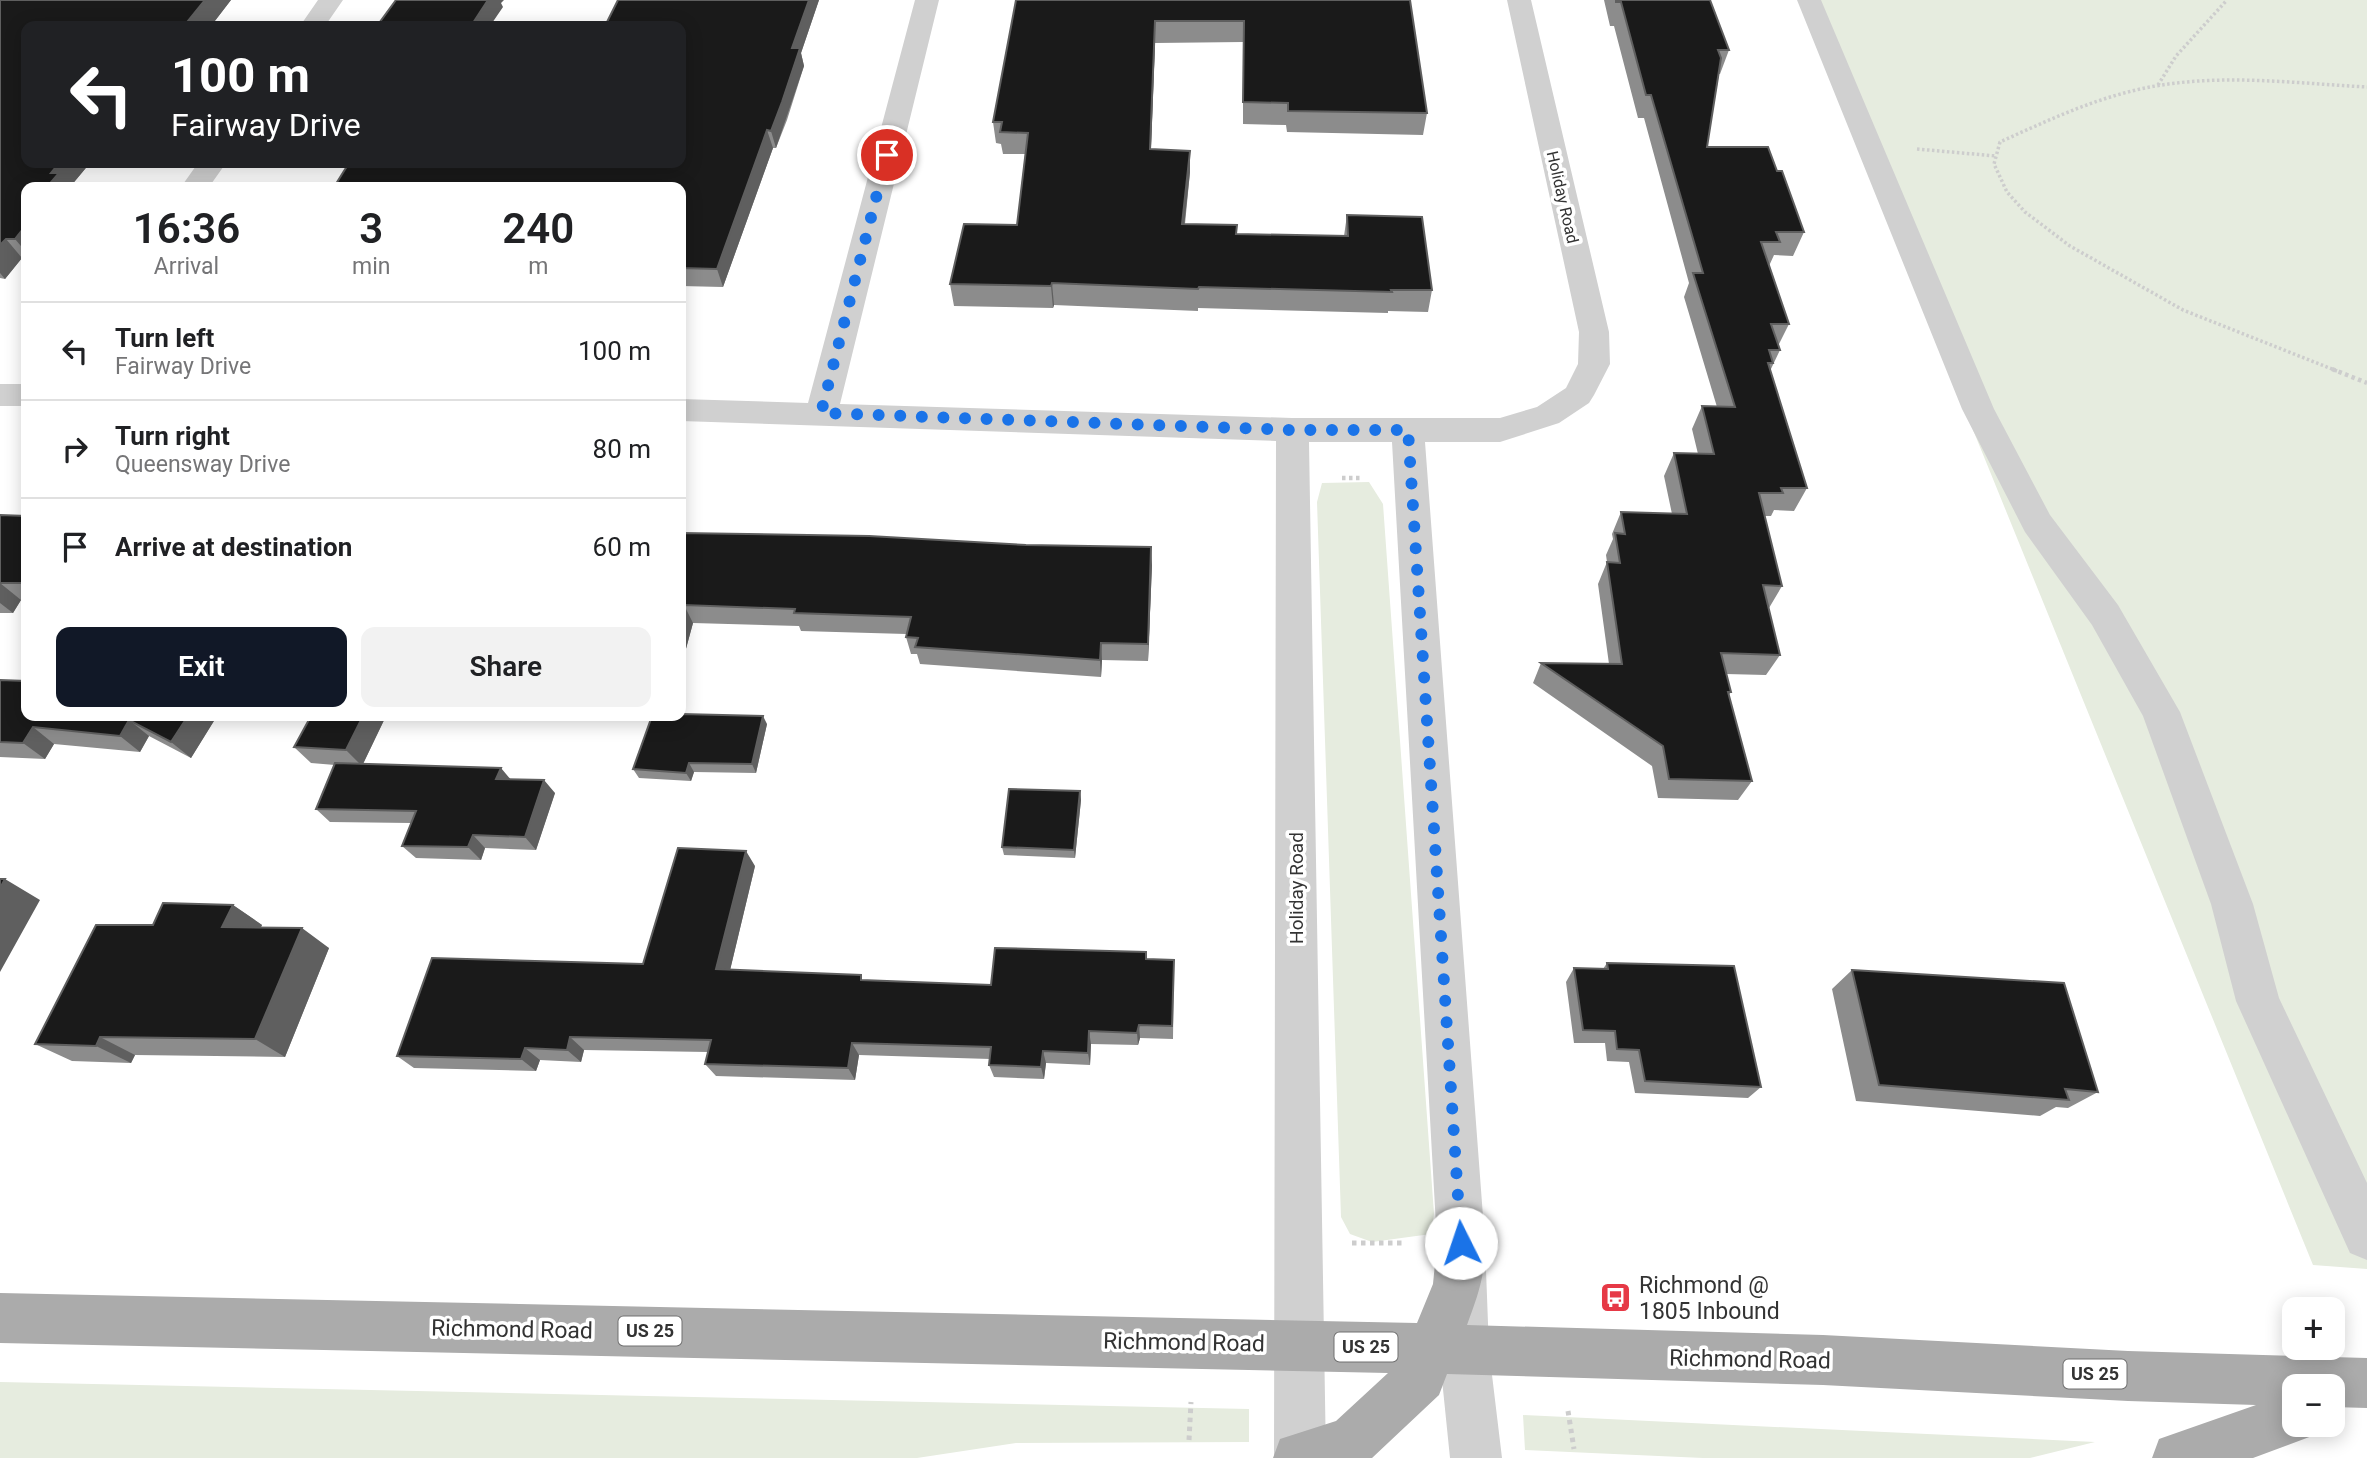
<!DOCTYPE html>
<html lang="en">
<head>
<meta charset="utf-8">
<style>
	:root { --surface:#fff; --page:#f2f2f2; --text:#202124; --muted:#757577; --line:#e0e0e0; --accent:#111827 }
	body { margin:0; font-family:Roboto,sans-serif; background:var(--page); color:var(--text); height:100vh; display:flex; flex-direction:column; font-size:26px; white-space:nowrap }
	* { box-sizing:border-box; margin:0 }
	p { font-size:23px; color:var(--muted) }
	.icon { flex:none; width:38px; height:38px; fill:none; stroke:currentColor; stroke-width:2; stroke-linecap:round; stroke-linejoin:round }
	.map { position:relative; flex:1; overflow:hidden }
	.side { position:absolute; left:21px; top:182px; width:665px; height:539px; display:flex; flex-direction:column; background:var(--surface); border-radius:14px; box-shadow:0 4px 18px #0003 }
	.side>* { flex:none }
	.top-card { position:absolute; left:21px; top:21px; width:665px; height:147px; border-radius:14px; box-shadow:0 4px 18px #0003; background:#202124; color:#fff; overflow:hidden }
	.fabs { position:absolute; left:2282px; top:1297px; display:grid; gap:14px }
	.fabs a { display:grid; place-items:center; width:63px; height:63px; border-radius:14px; background:var(--surface); box-shadow:0 4px 18px #0003; font-size:35px }
	.pin { position:absolute; display:grid; place-items:center; width:60px; height:60px; color:#fff; margin:-30px; border:4px solid #fff; border-radius:50%; box-shadow:0 2px 7px #0007 }
	.me { position:absolute; width:77px; margin:-38px; rotate:356deg; stroke-linejoin:round; filter:drop-shadow(0 0 5px #0008) }
	.turn { display:flex; align-items:center; gap:24px; height:147px; padding:0 35px; font-size:32px }
	.turn .icon { width:91px; height:91px; stroke-width:2.5 }
	.turn b { display:block; font-size:49px; line-height:60px }
	.eta { display:flex; justify-content:space-evenly; align-items:center; height:119px; text-align:center }
	.eta b { font-size:42px; font-weight:600; line-height:49px }
	.action { display:flex; gap:14px; margin-top:auto; padding:14px 35px }
	.action a { flex:1; height:80px; border-radius:14px; background:var(--accent); color:#fff; font-size:28px; font-weight:600; line-height:80px; text-align:center }
	.action a+a { background:var(--page); color:var(--text) }
	ul { padding:0; list-style:none }
	li { display:flex; align-items:center; gap:21px; height:98px; padding:0 35px; border-top:2px solid var(--line) }
	li div { flex:1 }
	li b { display:block; font-size:26px }
	li em { font-style:normal }
	.map>svg:first-child { display:block }
	.green { fill:#e6ecdf }
	.lines { fill:none; stroke-linecap:round; stroke-linejoin:round }
	.path-far2 { stroke:#cdcdcd; stroke-width:3.5; stroke-dasharray:2.5 2.5; stroke-linecap:butt }
	.path-far1 { stroke:#cdcdcd; stroke-width:4.5; stroke-dasharray:3.5 3.5; stroke-linecap:butt }
	.path { stroke:#cdcdcd; stroke-width:5; stroke-dasharray:4.5 4.5; stroke-linecap:butt }
	.minor { fill:#d0d0d0; fill-rule:evenodd }
	.major { fill:#ababab; fill-rule:evenodd }
	.wall { fill:#8c8c8c }
	.shaded-wall { fill:#5f5f5f }
	.building { fill:#1a1a1a; stroke:#5f5f5f; stroke-width:2 }
	.route { stroke:#1a73e8; stroke-width:12; stroke-dasharray:0 21.6 }
	.labels { text-anchor:middle; stroke-width:7; stroke-linejoin:round; paint-order:stroke }
	.far-street-label { font-size:16px; fill:#333; stroke:#fff }
	.shield { fill:#fff; stroke:#707070; stroke-width:2 }
	.shield-label { font-size:18px; font-weight:bold; fill:#333 }
	.street-label { font-size:19px; fill:#333; stroke:#fff }
	.near-poi-label { font-size:23px; fill:#333; stroke:#fff; text-anchor:start }
	.near-street-label { font-size:23px; fill:#333; stroke:#fff }
</style>
</head>
<body>
<div class="map">
<svg width="2367" height="1458" viewBox="0 0 2367 1458">
	<rect width="100%" height="100%" fill="#fff"/>
	<!-- green -->
	<path class="green" d="M1798,0h569v1269l-54,-4z
		M1369,482l14,22 51,710 -3,20 -59,8 -22,-8 -9,-17 -24,-715 5,-19z
		M0,1382l1249,27v33l-233,1 -99,15h-917z
		M1523,1415l572,27 -65,16h-327l-178,-8z"/>
	<g class="lines">
		<!-- path-far2 -->
		<path class="path-far2" d="M2158,85l18,-29 51,-56
			M1917,149l79,7
			M2337,371l-154,-61 -113,-64 -45,-34 -18,-20 -13,-28 6,-22c44,-20 89,-41 136,-52 76,-18 154,-7 231,-3"/>
		<!-- path-far1 -->
		<path class="path-far1" d="M2332,369l35,14
			M1342,478h19"/>
		<!-- path -->
		<path class="path" d="M1352,1243h54
			M1568,1411l6,38
			M1189,1440l2,-38"/>
		<!-- minor -->
		<path class="minor" d="M318,0h25l-18,26h-25z
			M915,0h24l-99,404 452,14h208l37,-11 29,-19 12,-24 1,-32 -72,-332h24l78,332 1,32 -16,31 -5,8 -30,20 -59,19h-75l60,801 4,107 13,108h-52l-11,-108 -2,-107 -45,-801h-83l17,1016h-52l2,-1017 -595,-20v-22l127,4z
			M1797,0h24l173,409 56,106 68,90 62,107 73,192 26,94 88,185v77l-17,-7 -114,-252 -25,-97 -68,-188 -51,-91 -67,-93 -63,-123z
			M198,163h28l-17,24h-28z
			M0,384h26v22h-26z"/>
		<!-- major -->
		<path class="major" d="M1461,1219l17,7c14,34 1,66 -11,99l356,10 305,16 239,7v50l-34,-1v-21h-39v38h23l-5,12 -59,22h-101l7,-19 97,-34 -128,-4 -305,-16 -376,-11 -8,21 -67,63h-99l7,-19 56,-18 52,-48 -1388,-30v-50l1417,30 16,-39 4,-41 7,-17z"/>
	</g>
	<!-- wall -->
	<path class="wall" d="M0,0h231l-20,26h-185l64,137 -20,24h-44v71h-4l-17,21 -5,-1z
		M618,0h201l-18,53 3,13 -17,54 -11,28h-3l-50,139 -42,-1v2v-125z
		M1016,0h394l17,113 -4,22 -136,-3 -1,-7 -43,-1v-82l-88,1 -4,106 39,2v21l-5,52 51,10 108,2 3,-21 85,75 -4,22 -40,-1v2l-190,-5v3l-144,-6 -1,3 -99,-2 -4,-22 67,-59 8,-71h-22l-2,-10 -5,-1 -3,-21z
		M1604,0h106l19,50 -9,24h-1l-12,73 70,24 27,61 -11,24 -19,-1 -5,11 20,58 -11,22 2,4 -10,21 37,117 -13,23 -20,-1 -3,6h-6l17,70 -13,22h-1l12,47 -14,20 -40,-1 5,18 -2,3 23,86 -14,19 -80,-2 -6,-32 -119,-83 8,-20 68,1 -11,-80 9,-22 -1,-7 7,-16 -1,-5 9,-22 51,2 -8,-38 10,-23 24,1 -6,-25 10,-23 15,1 -33,-110 5,-14 -45,-165h-6l-24,-92h-4z
		M0,515l26,1v84h-5l-8,13h-13z
		M681,533l471,32 -4,96 -46,-1 -1,17 -181,-13 -3,-10h-6l-5,-17v-3l-105,-3 -2,-5 -106,-3 -9,33h-3z
		M0,680l217,36 -26,42 -42,-22 -9,16 -86,-8 -9,15 -45,-2z
		M311,716h75l-23,48 147,15 45,14 -19,57 -51,-2 -4,12 -65,-2 -14,-12 9,-23 -81,-1 -14,-13 19,-44 -24,-2 -17,-16z
		M767,724l-11,49 -62,-1 -3,9 -52,-3 -6,-9z
		M1080,791l1,9 -6,58 -71,-3 -2,-8z
		M755,866l-25,104 134,11 127,4 155,-33 1,7 27,1 -1,79 -33,-1 -2,7 -47,-1 -1,21 -44,-2 -2,16 -50,-2 -5,-12 1,-6 -131,-4 -4,25 -139,-4 -11,-12 3,-12 -124,-2 -3,12 -41,-2 -4,11 -122,-3 -17,-12 246,-92z
		M233,905l29,20 -1,2 68,21 -44,109 -150,-2 -4,8 -59,-2 -37,-17 118,-119z
		M1607,963l154,124 -13,11 -113,-5 -6,-31 -22,-1 -2,-18h-31l-8,-61 8,-14 29,1z
		M1852,970l246,122 -30,16 -12,-1 -16,9 -184,-15 -24,-112z"/>
	<!-- shaded-wall -->
	<path class="shaded-wall" d="M205,0h26l-20,26h-27z
		M488,0h16l-3,3 2,4 -13,19h-19z
		M809,0h10l-18,53 3,13 -28,82 -5,-17 21,-83z
		M1155,21v22l-5,128v-22z
		M767,130l6,18 -50,139 -6,-18z
		M1190,151v21l-8,74v-22z
		M59,163h31l-20,24h-23l4,-14z
		M26,225v27l-11,-13z
		M6,239l16,19 -17,21 -5,-6v-28z
		M1052,283l2,22 -1,3 -2,-22z
		M1151,547l1,18 -4,96v-17z
		M0,583l21,17 -8,13 -13,-10z
		M684,605l9,18 -9,33 -3,-6v-32z
		M1101,643l1,17 -1,17 -1,-17z
		M188,716h29l-26,42 -20,-16z
		M363,716h23l-24,50 -16,-16z
		M763,716l4,8 -11,49 -4,-9z
		M129,720l20,16 -9,16 -20,-16z
		M33,727l21,17 -9,15 -22,-16z
		M689,763l5,9 -3,9 -5,-8z
		M501,768l11,13 -16,-2z
		M544,780l11,13 -19,57 -11,-13z
		M1080,791l1,9 -6,58 -1,-8z
		M473,835l12,13 -4,12 -13,-13z
		M746,851l9,15 -28,117 -11,-14z
		M5,879l35,21 -40,72v-84z
		M233,905l29,20 -11,22 -29,-20z
		M302,928l27,20 -44,109 -30,-18z
		M1139,1025l1,13 -2,7 -1,-12z
		M1089,1031l2,13 -1,21 -2,-12z
		M100,1037l35,18 -4,8 -35,-17z
		M570,1037l14,13 -3,12 -14,-12z
		M852,1043l7,12 -4,25 -7,-12z
		M525,1048l15,12 -4,11 -15,-12z
		M1043,1051l3,12 -2,16 -3,-12z"/>
	<!-- building -->
	<path class="building" d="M0,0h205l-21,26h-158v137h33l-8,10h8l-12,14h-21v38l-11,14h-9l-6,6z
		M396,0h92l-17,26h-94z
		M618,0h191l-17,48h8l-18,54 -11,29 -4,-1 -50,139 -36,-1v-81h-347l15,-24h332v-137h-76z
		M1016,0h394l17,113 -139,-2v-8l-45,-1 1,-81h-89l-5,128 40,2 -8,73 55,1 -1,9 112,2 -1,-21 75,2 10,73h-41l1,2 -193,-5 -1,2 -146,-6 -1,3 -101,-2 14,-60 53,1 11,-92 -28,-1 2,-10h-9z
		M1616,0h94l19,50h-11l3,8 -14,89h61l9,24h5l22,61h-28l4,10h-19l28,82h-18l9,26h-11l4,13h-5l39,125h-26l2,5h-24l23,93 -19,-1 17,70 -59,-2 10,39h-3l24,89 -83,-2 -6,-33 -122,-83 81,1 -15,-102 13,1 -5,-30 10,1 -4,-22 66,2 -13,-61 40,1 -12,-48 33,1 -42,-134h10l-52,-178h-5l-25,-93h-5z
		M0,515l26,1v67h-26z
		M681,533l188,3 157,9 125,2 -3,97 -47,-1 -1,17 -185,-13 3,-9 -12,-1 5,-20 -117,-4 1,-4 -111,-4 -3,13z
		M0,680l26,1v35h162l-17,26 -42,-22 -9,16 -87,-9 -10,16 -23,-1z
		M681,714l82,2 -11,48 -63,-1 -3,10 -53,-4 19,-53h29z
		M311,716h52l-17,34 -52,-3z
		M335,763l166,5 -5,11 48,1 -19,57 -52,-2 -5,12 -66,-1 14,-35 -100,-2z
		M1009,789l71,2 -6,59 -72,-3z
		M678,848l68,3 -30,118 145,6v5l130,5 4,-37 151,4v7l28,1 -2,66 -33,-1 -2,8 -48,-2 -1,22 -45,-2 -2,16 -52,-2 2,-18 -139,-4 -4,25 -143,-4 6,-24 -141,-3 -3,13 -42,-2 -4,11 -124,-3 35,-98 211,6z
		M0,879h5l-5,9z
		M163,903l70,2 -11,22 80,1 -47,111 -155,-2 -4,9 -61,-2 61,-119h57z
		M1607,963l127,3 27,121 -116,-6 -6,-31 -22,-1 -2,-18 -32,-1 -9,-62 34,1z
		M1852,970l212,13 34,109 -33,-3 4,11 -190,-15z"/>
	<g class="lines">
		<!-- route -->
		<path class="route" d="M887,155l-66,258 471,17h116l53,813"/>
	</g>
	<!-- icons -->
	<defs>
		<symbol id="bus-square" viewBox="-11 -11 22 22"><rect x="-9" y="-9" width="18" height="18" rx="4" fill="#e63946" stroke="#fff"/><path d="M-5-6H5V4H4V6H2V4H-2V6H-4V4H-5ZM-3.5-4V0h7V-4ZM-3.5 1.2v1.5H-2V1.2ZM2 1.2v1.5H3.5V1.2Z" fill="#fff"/></symbol>
	</defs>
	<g fill-rule="evenodd">
		<use href="#bus-square" x="1598" y="1280" width="35" height="35"/>
	</g>
	<g class="labels">
		<!-- far-street labels -->
		<g class="far-street-label">
			<text transform="translate(1563 197) rotate(77)" y="6">Holiday Road</text>
		</g>
		<!-- shield labels -->
		<g class="shield">
			<rect x="618.5" y="1316.5" width="63" height="29" rx="5"/>
			<rect x="1334.5" y="1332.5" width="63" height="29" rx="5"/>
			<rect x="2063.5" y="1359.5" width="63" height="29" rx="5"/>
		</g>
		<g class="shield-label">
			<text x="650" y="1337">US 25</text>
			<text x="1366" y="1353">US 25</text>
			<text x="2095" y="1380">US 25</text>
		</g>
		<!-- street labels -->
		<g class="street-label">
			<text transform="translate(1296 888) rotate(-90)" y="7">Holiday Road</text>
		</g>
		<!-- near-poi labels -->
		<g class="near-poi-label">
			<text x="1639" y="1293">Richmond @<tspan x="1639" dy="26">1805 Inbound</tspan></text>
		</g>
		<!-- near-street labels -->
		<g class="near-street-label">
			<text transform="translate(512 1329) rotate(1)" y="8">Richmond Road</text>
			<text transform="translate(1184 1342) rotate(1)" y="8">Richmond Road</text>
			<text transform="translate(1750 1359) rotate(1)" y="8">Richmond Road</text>
		</g>
	</g>
</svg>
<div class="fabs">
<a>+</a>
<a>−</a>
</div>
<div class="pin" style="left:887px;top:155px;background:#d93025"><svg class="icon" aria-label="arrive" viewBox="0 0 24 24"><path d="M6 21V4h12l-3 4 3 4H6"/></svg></div>
<svg class="me" style="left:1461px;top:1243px" viewBox="-20 -20 40 40"><circle r="19" fill="#fff"/><path d="M0-13L10 11 0 6-10 11z" fill="#1a73e8"/></svg>
<div class="top-card">
<div class="turn"><svg class="icon" aria-label="left" viewBox="0 0 24 24"><path d="M17 20v-9H6M10 6l-5 5 5 5"/></svg><div><b>100 m</b>Fairway Drive</div></div>
</div>
<section class="side">
<div class="eta">
<div><b>16:36</b><p>Arrival</p></div>
<div><b>3</b><p>min</p></div>
<div><b>240</b><p>m</p></div>
</div>
<ul>
<li><svg class="icon" aria-label="left" viewBox="0 0 24 24"><path d="M17 20v-9H6M10 6l-5 5 5 5"/></svg><div><b>Turn left</b><p>Fairway Drive</p></div><em>100 m</em></li>
<li><svg class="icon" aria-label="right" viewBox="0 0 24 24"><path d="M7 20v-9h11M14 6l5 5-5 5"/></svg><div><b>Turn right</b><p>Queensway Drive</p></div><em>80 m</em></li>
<li><svg class="icon" aria-label="arrive" viewBox="0 0 24 24"><path d="M6 21V4h12l-3 4 3 4H6"/></svg><div><b>Arrive at destination</b></div><em>60 m</em></li>
</ul>
<div class="action"><a>Exit</a><a>Share</a></div>
</section>
</div>
</body>
</html>
